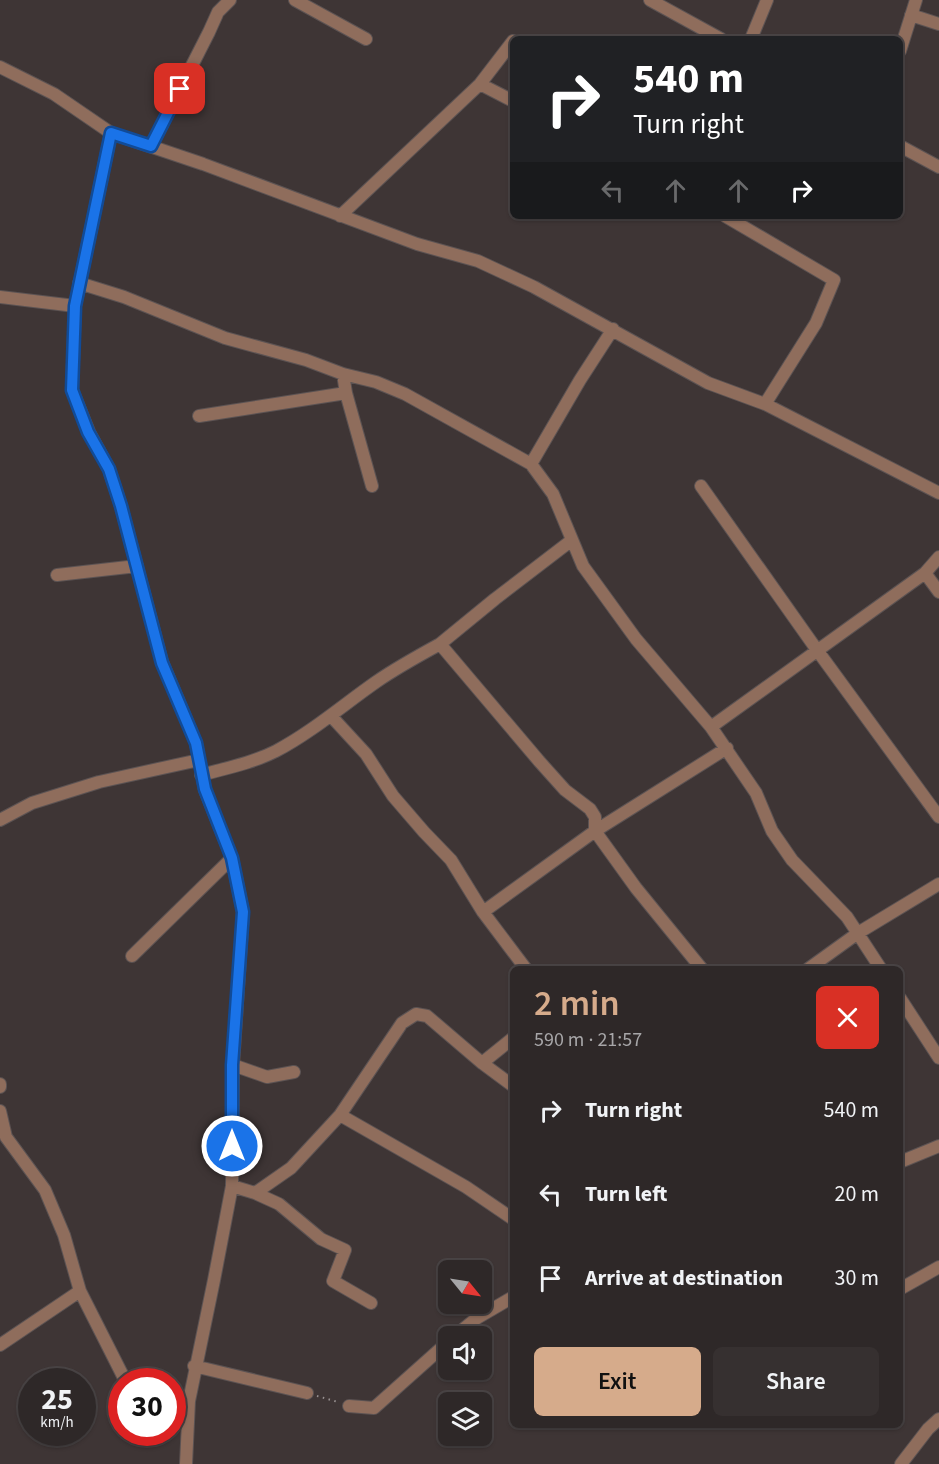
<!DOCTYPE html>
<html lang="en">
<head>
<meta charset="utf-8">
<style>
	:root { --surface:#2e2828; --page:#363030; --text:#f1f3f6; --muted:#a7a6a8; --line:#494445; --accent:#d6ab8b }
	body { margin:0; font-family:"Source Sans 3",sans-serif; background:var(--page); color:var(--text); height:100vh; display:flex; flex-direction:column; font-size:22px; white-space:nowrap }
	* { box-sizing:border-box; margin:0 }
	p { font-size:20px; color:var(--muted) }
	.icon { flex:none; width:33px; height:33px; fill:none; stroke:currentColor; stroke-width:2; stroke-linecap:round; stroke-linejoin:round }
	.map { position:relative; flex:1; overflow:hidden }
	.details { position:absolute; left:510px; top:966px; width:393px; height:462px; display:flex; flex-direction:column; background:var(--surface); border-radius:9px; box-shadow:0 2px 4px #0004,0 0 0 2px var(--line) }
	.details>* { flex:none }
	.hud { position:absolute; left:510px; top:36px; width:393px; height:183px; border-radius:9px; box-shadow:0 2px 4px #0004,0 0 0 2px var(--line); background:#202124; color:#fff; overflow:hidden }
	.needle { width:39px; rotate:120deg }
	.fabs { position:absolute; left:438px; top:1260px; display:grid; gap:12px }
	.fabs a { display:grid; place-items:center; width:54px; height:54px; border-radius:9px; background:var(--surface); box-shadow:0 2px 4px #0004,0 0 0 2px var(--line); font-size:30px }
	.speed { position:absolute; left:18px; top:1368px; display:flex; gap:12px; font-size:30px; font-weight:700; text-align:center }
	.speed>* { display:grid; place-content:center; width:78px; height:78px; border-radius:50%; background:var(--surface); box-shadow:0 2px 4px #0004,0 0 0 2px var(--line); line-height:1 }
	.speed small { font-size:15px; font-weight:400 }
	.speed .limit { border:9px solid #d22; background:#fff; color:#111 }
	.pin { position:absolute; display:grid; place-items:center; width:51px; height:51px; color:#fff; margin:-26px; border-radius:12px; box-shadow:0 3px 9px #0006 }
	.me { position:absolute; width:66px; margin:-33px; rotate:0deg; stroke-linejoin:round; filter:drop-shadow(0 0 4px #0008) }
	.turn { display:flex; align-items:center; gap:21px; height:126px; padding:0 24px; font-size:27px }
	.turn .icon { width:78px; height:78px; stroke-width:2.5 }
	.turn b { display:block; font-size:42px; line-height:51px }
	.lanes { display:flex; align-items:center; height:57px; padding:0 24px; background:#0003; justify-content:center; gap:30px; direction:ltr }
	.lanes .off { opacity:.35 }
	.round { display:grid; place-items:center; flex:none; width:63px; height:63px; border-radius:9px; background:var(--page) }
	.overview { display:flex; align-items:center; justify-content:space-between; height:102px; padding:0 24px }
	h1 { font-size:36px; font-weight:600; line-height:45px; color:var(--accent) }
	.cta { display:flex; gap:12px; margin-top:auto; padding:12px 24px }
	.cta a { flex:1; height:69px; border-radius:9px; background:var(--accent); color:#111; font-size:24px; font-weight:600; line-height:69px; text-align:center }
	.cta a+a { background:var(--page); color:var(--text) }
	ul { padding:0; list-style:none }
	li { display:flex; align-items:center; gap:18px; height:84px; padding:0 24px }
	li div { flex:1 }
	li b { display:block; font-size:22px }
	li em { font-style:normal }
	.map>svg:first-child { display:block }
	.lines { fill:none; stroke-linecap:round; stroke-linejoin:round }
	.minor-casing { stroke:#5c5353; stroke-width:14 }
	.path { stroke:#989191; stroke-width:2; stroke-dasharray:1.5 4.5; stroke-linecap:butt }
	.minor { stroke:#8f6d5c; stroke-width:12 }
	.route-casing { stroke:#114b97; stroke-width:15 }
	.route { stroke:#1a73e8; stroke-width:10 }
</style>
</head>
<body>
<div class="map">
<svg width="939" height="1464" viewBox="0 0 939 1464">
	<rect width="100%" height="100%" fill="#3e3535"/>
	<g class="lines">
		<defs>
			<path id="minor" d="M295,0l71,39
				M650,0l71,39
				M911,15l28,9
				M751,39l16,-39
				M900,51l16,-51
				M0,67l54,27 57,39 -36,173 -3,84 17,42 20,37 12,37 41,156 34,81 9,47 27,68 11,54 -10,153 -1,121 -18,94 -25,121 -3,63
				M480,84l33,17
				M111,133l92,31 214,80 61,17 56,26 174,96 57,21 174,89
				M151,146l58,-114 9,-20 12,-12
				M900,146l39,21
				M340,216l140,-132 33,-43
				M725,216l109,64 -18,43 -51,81
				M79,283l45,14 101,41 81,22 37,14 33,8 29,12 126,70 22,30 30,72 53,73 75,88 45,66 16,38 20,29 55,57 34,52
				M0,297l75,9
				M343,374l3,19 26,93
				M199,416l147,-23
				M531,464l49,-84 33,-51
				M701,486l116,164 122,167
				M939,557l-14,16 14,19
				M57,575l80,-9
				M440,644l55,-45 77,-59
				M331,716l35,38 27,42 31,36 27,28 32,52 43,57
				M711,727l214,-154
				M201,775c26,-7 51,-12 75,-24 36,-19 67,-46 100,-69 20,-14 42,-26 64,-38l99,117 26,29 25,19 5,8v14l41,57 66,81
				M0,820l32,-17 67,-21 100,-22
				M483,912l112,-81 132,-83
				M132,956l100,-98
				M808,969l50,-36 81,-49
				M900,998l39,60
				M482,1063l31,-25
				M233,1065l34,12 27,-5
				M0,1084v3
				M0,1111l6,26 39,53 19,45 16,56 46,91
				M340,1115l126,72 47,32
				M900,1162l39,-16
				M232,1186l23,7 24,11 42,35 24,11 -12,31 38,22
				M255,1193l36,-25 49,-53 62,-92 14,-9 11,2 55,47 31,23
				M900,1289l39,-22
				M455,1336l22,-18 36,-21
				M0,1345l80,-54
				M194,1366l113,27
				M172,1401h17
				M349,1406l25,2 74,-66
				M901,1464l27,-35 11,-10"/>
		</defs>
		<!-- minor casing -->
		<use href="#minor" class="minor-casing"/>
		<!-- path -->
		<path class="path" d="M317,1396l21,6"/>
		<!-- minor -->
		<use href="#minor" class="minor"/>
	</g>
	<g class="lines">
		<defs>
			<path id="route" d="M180,89l-29,57 -40,-13 -36,173 -3,84 16,42 21,37 12,37 41,157 34,80 9,46 27,69 11,54 -11,153v81"/>
		</defs>
		<!-- route casing -->
		<use href="#route" class="route-casing"/>
		<!-- route -->
		<use href="#route" class="route"/>
	</g>
</svg>
<div class="fabs">
<a><svg class="needle" viewBox="-14 -14 28 28"><path d="M0-13l5 13h-10z" fill="#e53935"/><path d="M0 13l5-13h-10z" fill="#a7a6a8"/></svg></a>
<a><svg class="icon" aria-label="sound" viewBox="0 0 24 24"><path d="M4 9h4l5-4v14l-5-4H4zM17 9q2 3 0 6"/></svg></a>
<a><svg class="icon" aria-label="layers" viewBox="0 0 24 24"><path d="M12 4l9 5-9 5-9-5zM3 14l9 5 9-5"/></svg></a>
</div>
<div class="speed"><div>25<small>km/h</small></div><div class="limit">30</div></div>
<div class="pin" style="left:180px;top:89px;background:#d93025"><svg class="icon" aria-label="arrive" viewBox="0 0 24 24"><path d="M6 21V4h12l-3 4 3 4H6"/></svg></div>
<svg class="me" style="left:232px;top:1146px" viewBox="-20 -20 40 40"><circle r="17" fill="#1a73e8" stroke="#fff" stroke-width="3"/><path d="M0-11L8 9 0 5-8 9z" fill="#fff"/></svg>
<div class="hud">
<div class="turn"><svg class="icon" aria-label="right" viewBox="0 0 24 24"><path d="M7 20v-9h11M14 6l5 5-5 5"/></svg><div><b>540 m</b>Turn right</div></div>
<div class="lanes"><svg class="icon off" aria-label="left" viewBox="0 0 24 24"><path d="M17 20v-9H6M10 6l-5 5 5 5"/></svg><svg class="icon off" aria-label="ahead" viewBox="0 0 24 24"><path d="M12 20V5M6 11l6-6 6 6"/></svg><svg class="icon off" aria-label="ahead" viewBox="0 0 24 24"><path d="M12 20V5M6 11l6-6 6 6"/></svg><svg class="icon" aria-label="right" viewBox="0 0 24 24"><path d="M7 20v-9h11M14 6l5 5-5 5"/></svg></div>
</div>
<section class="details">
<div class="overview"><div><h1>2 min</h1><p>590 m · 21:57</p></div><a class="round" style="background:#d93025;color:#fff"><svg class="icon" aria-label="close" viewBox="0 0 24 24"><path d="M6 6l12 12M18 6L6 18"/></svg></a></div>
<ul>
<li><svg class="icon" aria-label="right" viewBox="0 0 24 24"><path d="M7 20v-9h11M14 6l5 5-5 5"/></svg><div><b>Turn right</b></div><em>540 m</em></li>
<li><svg class="icon" aria-label="left" viewBox="0 0 24 24"><path d="M17 20v-9H6M10 6l-5 5 5 5"/></svg><div><b>Turn left</b></div><em>20 m</em></li>
<li><svg class="icon" aria-label="arrive" viewBox="0 0 24 24"><path d="M6 21V4h12l-3 4 3 4H6"/></svg><div><b>Arrive at destination</b></div><em>30 m</em></li>
</ul>
<div class="cta"><a>Exit</a><a>Share</a></div>
</section>
</div>
</body>
</html>
